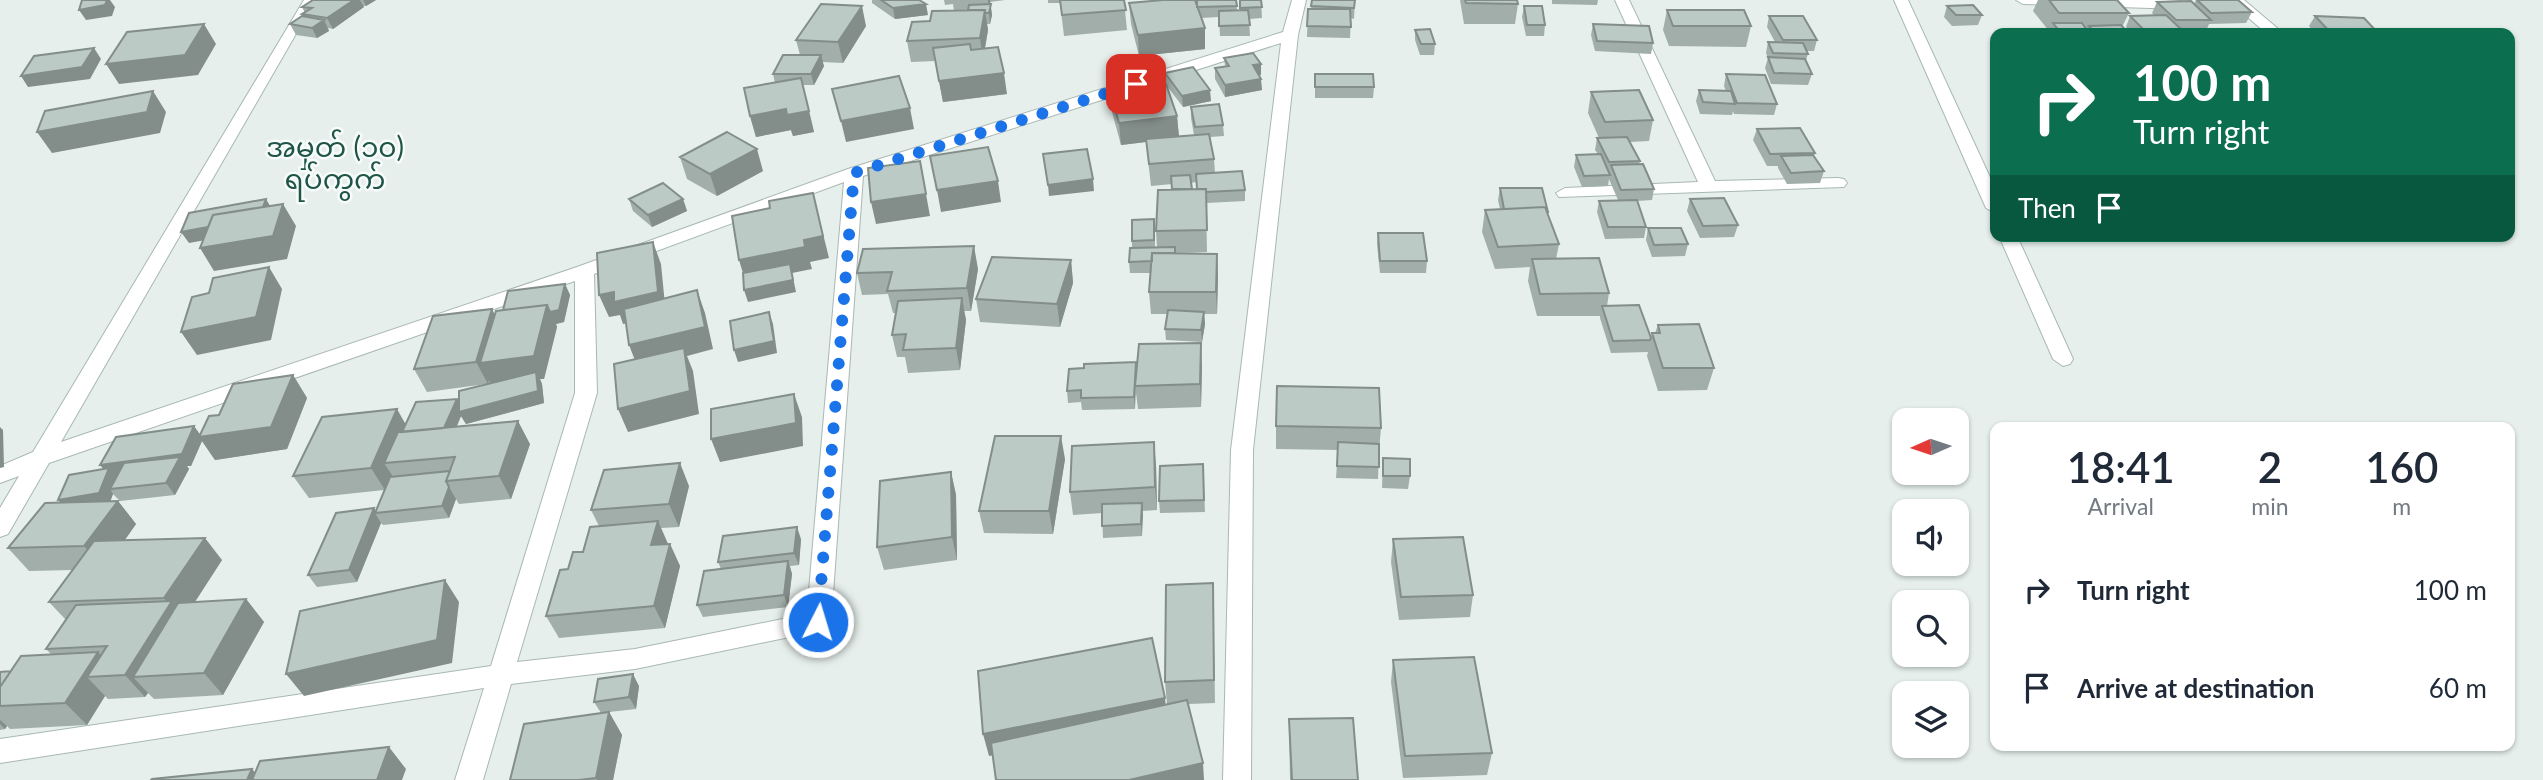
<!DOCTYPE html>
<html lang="en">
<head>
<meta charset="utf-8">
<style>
	:root { --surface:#fff; --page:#f2f2f3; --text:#1f2937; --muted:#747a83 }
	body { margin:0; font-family:Lato,"Noto Sans Myanmar",sans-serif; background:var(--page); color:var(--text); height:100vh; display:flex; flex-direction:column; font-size:26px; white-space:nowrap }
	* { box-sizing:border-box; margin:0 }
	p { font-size:23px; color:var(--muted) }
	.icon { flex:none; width:38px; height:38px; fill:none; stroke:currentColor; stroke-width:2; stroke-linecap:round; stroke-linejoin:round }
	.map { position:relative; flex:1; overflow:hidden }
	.details { position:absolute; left:1990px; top:422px; width:525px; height:329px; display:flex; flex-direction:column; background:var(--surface); border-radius:14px; box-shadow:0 2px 5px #0004 }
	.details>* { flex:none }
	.guide { position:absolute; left:1990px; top:28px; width:525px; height:214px; border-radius:14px; box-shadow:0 2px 5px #0004; background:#0b6e4f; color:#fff; overflow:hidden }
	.needle { width:46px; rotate:267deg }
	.buttons { position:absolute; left:1892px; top:408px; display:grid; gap:14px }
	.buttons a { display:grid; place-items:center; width:77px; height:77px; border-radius:14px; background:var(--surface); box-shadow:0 2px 5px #0004; font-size:35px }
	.pin { position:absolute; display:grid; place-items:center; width:60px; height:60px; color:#fff; margin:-30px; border-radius:14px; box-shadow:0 4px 10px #0006 }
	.me { position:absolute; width:77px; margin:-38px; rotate:5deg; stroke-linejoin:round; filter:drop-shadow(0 0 5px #0008) }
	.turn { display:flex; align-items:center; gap:24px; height:147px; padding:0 28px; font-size:32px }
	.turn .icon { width:91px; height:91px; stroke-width:2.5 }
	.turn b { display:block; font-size:49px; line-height:60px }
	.then { display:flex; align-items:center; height:66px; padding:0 28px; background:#0003; gap:14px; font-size:26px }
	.eta { display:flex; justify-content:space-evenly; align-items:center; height:119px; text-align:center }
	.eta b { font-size:42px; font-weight:600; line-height:49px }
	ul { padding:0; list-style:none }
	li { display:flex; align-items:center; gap:21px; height:98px; padding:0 28px }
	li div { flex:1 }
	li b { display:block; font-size:26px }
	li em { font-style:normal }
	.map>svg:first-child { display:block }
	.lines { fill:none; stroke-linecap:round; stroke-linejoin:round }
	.minor-casing { stroke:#a8b8b2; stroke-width:2 }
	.minor { fill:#fff; fill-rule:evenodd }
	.wall { fill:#a1aea9; fill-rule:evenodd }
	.shaded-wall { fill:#838d89 }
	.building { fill:#bbcac4; stroke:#838d89; stroke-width:2 }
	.route { stroke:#1a73e8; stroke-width:12; stroke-dasharray:0 21.6 }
	.labels { text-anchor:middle; stroke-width:5; stroke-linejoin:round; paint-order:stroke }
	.quarter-label { font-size:28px; fill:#1f5548; stroke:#f7fbf9 }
</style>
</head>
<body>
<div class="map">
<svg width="2543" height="780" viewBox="0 0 2543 780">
	<rect width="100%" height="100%" fill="#e6efeb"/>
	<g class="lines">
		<defs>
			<path id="minor" d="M304,0h15l-11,13 -247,429 516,-175 271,-98 435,-137 9,-32h14l-8,35 -45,415 -2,330h-28l8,-330 50,-407 -418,133 -32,446 -3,7 -193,40 -124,15 -28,96h-28l29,-92 -484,75v-24l491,-73 84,-273v-112l-526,182 -41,71 -8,3v-29l19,-32 -19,7v-17l33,-14zM844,182l-37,432 -172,35 -118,13 80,-269 -3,-119z
				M1615,0h14l86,181 123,-3 6,1 3,4 -3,4 -285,10 -3,-4 9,-5 133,-6z
				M1894,0h14l87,188v25l-9,-5z
				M2016,0h149l17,1 7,4 -7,4 -159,-5z
				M2228,0h16l39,33h-17z
				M1999,236h18l56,123 -3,5 -7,2 -10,-7z"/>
		</defs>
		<!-- minor casing -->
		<use href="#minor" class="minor-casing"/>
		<!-- minor -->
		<use href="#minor" class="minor"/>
	</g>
	<!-- wall -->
	<path class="wall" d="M313,0h63l-10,6h-3l1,1 -31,22 -5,-1 1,3 -12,7 -21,-3 -6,-11 13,-8 -1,-2 3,-1 -3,-6z
		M872,0h47l9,15 -33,4 -23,-16z
		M944,0h61l-15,2 2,13 -2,9h-3l1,6 -3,19 22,45 -64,8 -8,-41 -24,1 -4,-21 23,-20 24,-10 -1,-7 -8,1z
		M1048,0h76l3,30 -63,6 -4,-33h-12z
		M1236,0l1,10h3l-1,-10h22l1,18 -13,1 1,17h-30l-1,-19 -18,1 4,31 -66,7 -8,-32 -2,-21 68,5z
		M1312,0h43l-1,19 -3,-1 -1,20 -43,-1 1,-28h3z
		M1460,0h57l1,4 -3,20h-51z
		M1552,0h46l-1,5 -45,-1z
		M2038,0h79l12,13 -7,14 6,6h-79v-2l-16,-20z
		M2196,0h42l14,12 -6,11 -37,1 -3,7h-23v2h-51l-6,-6 4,-11 24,-1 -2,-2 5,-11 37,2z
		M1524,6l21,19 -1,11h-18l-4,-19z
		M1947,6l35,9 -4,10 -26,1 -8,-9z
		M1667,10l84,16 -5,21 -77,-1 -6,-16z
		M1769,16l48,24 -3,11h-8l2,3 -2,6 6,14 -4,11 -37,-1 -6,-16 3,-10 -2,-5 2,-11h7l-8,-15z
		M2315,16l63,17h-63l-6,-7z
		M1593,24l60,19 -2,11 -56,-3 -4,-16z
		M866,26l-23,37 -21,-1 2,4 -10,19h-11l11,47 -21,4 -2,-6 -35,7 -6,-21 25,-33 -2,-9 27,-19 -4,-15z
		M1415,30l20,14 -1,11h-14l-5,-15z
		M1224,58l37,6v11h-2l3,15 -37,7 -10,-18v-11l10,-2z
		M1165,73l46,28 -28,6 -16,-21 10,30 2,20 15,-1 -3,-17v-11l32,18 1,11 -14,1 4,22 1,14 30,17v11l-39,2 1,49 -32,1 42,1 1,22 -1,38h-13l1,10 -3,18 -36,-2 -1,-11 2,-15h-16l-2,-22 2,-19h-21l-1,-11 3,-14v-7l23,-10v17h2l-1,-17 16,-42v-5l-21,2 -5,-44 -25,3 -9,-33 -2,-22 56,-6zM1196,182v7h-4l-1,-6z
		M1315,74l59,13 -1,11h-58z
		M1726,74l51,30 -3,11 -40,-1 -1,-3 -1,4 -32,-1 -4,-13 3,-11 27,1 -2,-5z
		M1591,92l62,28 -4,21 -19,1 10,19 -1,3 15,25 -2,11 -15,1 9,26 -2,11 -39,1 -8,-27 2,-11 19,-1 -9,-21 -1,7 -26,1 -8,-20 2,-12 22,-1 -3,-4 2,-12h2l-11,-25z
		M1757,129l58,24 -1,3 10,15 -4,12 -33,1 -9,-16v-2h-11l-14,-26z
		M680,157l83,14 -46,25 -30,-17z
		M1500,188l48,24v3l11,29 -3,15 53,34 -2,13 44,32 1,-5h3l3,-8 56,43 -7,22 -49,1 -11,-35 1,-4 -37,1 -11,-35v-2h-63l-9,-35 2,-14 -35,2 -13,-37 3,-22 15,-1 -2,-9z
		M629,199h54l4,12 -35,16 -19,-16z
		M1690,199l48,26 -4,12 -34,1 -13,-27z
		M1648,228l40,16 -3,12 -33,1 -6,-17z
		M1378,233l49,28 -1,12h-46l-3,-29z
		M2023,236h120l-1,2z
		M1071,260l2,23 -13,44 -80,-5 -4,-23z
		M978,269l-7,42h-7l2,9 -6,50 -52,3 -3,-16h-8l-5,-22 4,-22h-3l-5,-19 -26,1 -5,-22z
		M565,284l5,11 -6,27 -8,2 1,3 -13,52h-4l2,5 2,19 -78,21 -5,-8 -4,11 73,17 -19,55 -52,5 -3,-5 -7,19 -66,7 -2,-2 -24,59 -40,5 -9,-12 68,-64 8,-21 -75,8 -16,-22 112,-52 52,-25 2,3 27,-18 -59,8 -13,-23 89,-59z
		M1202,366l-1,41 -63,2 -2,-16 -1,16 -53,1 -1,-8 -13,1 -1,-12 70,-20z
		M293,375l14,23 -20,51 -72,11 -13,-19 -11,25h-4l2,3 -14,26 -55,6 -7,-7 -3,7h8l18,23 -11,16 97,20 -27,42 51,-3 18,23 -41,73 -69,4 -6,-6 -3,4 -37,2 -3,-3 -18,29 -77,4 -3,-3 -2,3 -5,1v-58l11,-1 41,-16 -6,-6 20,-29 -17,-18 24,-32 -44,1 -21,-23 53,-45 43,-34 -4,-4 100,-31 19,-19z
		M1276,426l105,2 -2,23 -1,28 -42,-1 2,-28 -62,-1z
		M1383,458l27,18 -2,13 -26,-1z
		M1065,459l-12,75 -69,-1 -5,-22z
		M1203,464l2,48 -45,1 -1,-12z
		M1156,465l1,45 -15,1v25l-39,2 -1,-25 -29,2 -3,-23z
		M951,472l5,23 1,65 -73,10 -7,-23z
		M689,486l-10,41 -18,1 7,16h2l10,22 -15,62 -106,10 -13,-22 22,-47 15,-17 16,-26 -8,-16z
		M801,539l-2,26 -9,1 2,8 -4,33 -85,10 -6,-12 24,-36 -3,-7z
		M1393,539l80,56 -3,22 -71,3 -8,-58z
		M1213,583l2,120 -27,1 -199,52 178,-52 -2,-22z
		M1393,660l99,93 -5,22 -84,3 -12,-96z
		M639,686l-3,23 -27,3 13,23 -9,45h-103l91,-67 -7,-11z
		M1289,719l69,61h-68z"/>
	<!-- shaded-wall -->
	<path class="shaded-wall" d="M107,0h3l5,7 -3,9 -26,4 -7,-10z
		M354,0h6l4,7 -31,22 -6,-11z
		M363,0h13l-10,6z
		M988,0h2l2,15 -2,9z
		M926,4l2,11 -33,4 -2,-11z
		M862,6l4,20 -23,37 -5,-21z
		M985,10l3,20 -5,29 -3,-21z
		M324,20l5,11 -12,7 -5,-10z
		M204,24l12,20 -18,31 -79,9 -13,-20z
		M1205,28v21l-66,7 -1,-21z
		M94,48l7,11 -11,20 -62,8 -7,-11z
		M821,55l3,11 -10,19 -3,-11z
		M1261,64v11l-8,1v-11z
		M1004,73l3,21 -64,8 -4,-21z
		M801,78l13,54 -21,4 -2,-6 -35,7 -6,-21z
		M1261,79l1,11 -37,7v-12z
		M1210,90l1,11 -28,6 -1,-11z
		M153,91l13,21 -6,21 -108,20 -15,-21z
		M910,108l4,21 -68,13 -5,-21z
		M1177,116l2,22 -58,7 -2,-22z
		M757,149l6,22 -46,25 -7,-22z
		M920,161l10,55 -54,8 -5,-22z
		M1093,179l1,12 -45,5 -1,-11z
		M998,181l3,21 -60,10 -4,-22z
		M813,193l16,65 -19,4 2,7 -20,4 4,19 -48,10 -4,-12 2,-7 -7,-23 65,-20z
		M266,199l7,12 -6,18 -78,14 -8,-11z
		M683,199l4,12 -35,16 -4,-12z
		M283,204l13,22 -9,33 -73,12 -14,-23z
		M653,242l8,22 5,51 -43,9 -3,-9 -11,2 -10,-22 15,-3z
		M974,246l4,23 -7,42 -4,-23z
		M1217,254l1,22 -1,38 -1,-22z
		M1071,260l2,23 -13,44 -3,-23z
		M269,267l13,22 -11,51 -74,15 -16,-23z
		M565,284l5,11 -6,27 -8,2 1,3 -13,52h-4l2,5 2,19 -78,21 -5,-8 -15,33 -6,-12 17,-38 7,12 28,-25 -3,-6 -1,4 -12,-22 16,-53 11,23z
		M697,290l8,23 8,36 -26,7 6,15 6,43 -71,18 -10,-23 20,-41 -9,-23z
		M962,298l4,22 -6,50 -4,-22z
		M769,312l4,12 4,29 -39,9 -4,-12z
		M1204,312l1,12 -3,18 -1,-12z
		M1201,343l1,23 -1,41 -1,-23z
		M1136,362l1,12 -2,12v23l-1,-12z
		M293,375l14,23 -20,51 -72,11 -13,-19 -11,25h-4l2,3 -14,26 -9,-12 7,-15 -57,8 3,4 -9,9 3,5 -4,11 -40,7 -11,-12 49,-27 -7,-8 94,-39 8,11z
		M794,394l8,23 1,29 -83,16 -9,-23z
		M397,409l13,23 -26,31 8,12 -7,15 -14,-22z
		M518,421l12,23 -19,55 -12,-23z
		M0,427l3,3 1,37 -4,1z
		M1061,436l4,23 -12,75 -4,-23z
		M1154,442l2,23 1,45 -2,-23z
		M680,463l9,23 -10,41 -10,-23z
		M951,472l5,23 1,65 -5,-23z
		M449,487l7,12 -7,19 -7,-12z
		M118,501l18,23 -32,45 -20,-23z
		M1142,503l1,12 -1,21 -1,-12z
		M374,508l3,5h-2l6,10 -24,59 -8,-12z
		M658,521l10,23 -17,1z
		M797,527l4,12 -2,26 -5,-12z
		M205,538l17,22 -37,57 -52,60 15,16 -3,4 -20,-22 44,-70 -5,-7z
		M670,544l10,22 -15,62 -11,-22z
		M788,561l4,13 -4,33 -4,-12z
		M445,580l14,22 -7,61 -148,33 -18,-22z
		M246,599l18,23 -41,73 -19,-22z
		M98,652l21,23 -32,2 18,19 -18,29 -22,-22z
		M633,674l6,12 -3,23 -7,-12z
		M1165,698l2,22 -178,36 -6,-22z
		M609,712l13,23 -9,45h-16l-1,-2z
		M0,720l7,6 -2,3 -5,-5z
		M389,747l17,22 -4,11h-25z
		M1203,763l1,17h-75z
		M252,769l10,11h-15z"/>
	<!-- building -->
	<path class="building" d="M82,0h25l-2,5 -26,5z
		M313,0h41l-27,18 -25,-4 10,-6 -10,-1z
		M881,0h38l7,4 -33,4z
		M1060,0h64l2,10 -64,5z
		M1163,0h32l10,28 -67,7 -9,-32z
		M1197,0h39l1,6 -40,1z
		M1240,0h21l1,7 -22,1z
		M1312,0h43l-1,8 -43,-2z
		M1465,0h52l1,4 -52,-1z
		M2049,0h68l12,13h-70z
		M2197,0h41l14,12 -41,1z
		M2191,1l20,19h-35l-19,-18z
		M821,4l41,2 -24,36 -42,-2z
		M991,4l-2,9h-4v-3h-17l1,-5z
		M1973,5l9,10h-26l-9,-9z
		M1524,6h18l3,19h-18z
		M1308,9h42l1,18 -44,-1z
		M985,10l-5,28 -73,3 5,-19 18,-1 2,-10z
		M1248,10l2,15 -31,1v-15z
		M1667,10h77l7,16h-78z
		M2166,15l18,17 -37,1 -17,-17z
		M302,16l22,4 -12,8 -22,-4z
		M1769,16h34l14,24h-34z
		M2315,16l49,2 14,15h-47z
		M2053,23h29l7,10h-28z
		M204,24l-19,31 -79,9 21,-32z
		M1593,24l56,2 4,17 -56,-2z
		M2121,25l7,8h-33l-6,-7z
		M1430,29l5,15h-14l-6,-14z
		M1768,42l35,1 5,11 -35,-1z
		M970,44l1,6 27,-3 6,26 -65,8 -6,-33z
		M94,48l-12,19 -61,9 13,-20z
		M1253,53l8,11 -8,1 8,14 -36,6 -10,-17 14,-2 -5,-8z
		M783,55h38l-10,19h-38z
		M1768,57l37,2 7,15 -38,-1z
		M1193,67l17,23 -28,6 -17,-23z
		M1315,74h58l1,13h-59z
		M1726,74l39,1 12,29 -40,-1z
		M899,76l11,32 -69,13 -9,-32z
		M801,78l8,33 -22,4 -1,-6 -36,7 -6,-28z
		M1166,84l11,32 -58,7 -9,-33z
		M1639,90l14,30 -48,2 -14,-30z
		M1699,90l32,1 4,13 -32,-2z
		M153,91l-6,21 -110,20 8,-21z
		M1219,104l4,21 -28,2 -4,-20z
		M1800,128l15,25 -45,1 -13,-25z
		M727,132l30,17 -47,25 -30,-17z
		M1209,134l5,25 -65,5 -3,-25z
		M1627,137l13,24 -31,1 -12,-24z
		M988,147l10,34 -61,9 -7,-34z
		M1087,149l6,30 -45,6 -5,-31z
		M1601,154l9,21 -26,1 -8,-21z
		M1813,155l11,16 -33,2 -10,-17z
		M920,161l6,33 -55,8 -3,-34z
		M1643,164l11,25 -33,1 -10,-25z
		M1242,171l3,19 -39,2v-3h-9l-1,-15z
		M1190,175l2,14h-20l-1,-13z
		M663,183l20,16 -35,16 -19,-16z
		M1500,188h42l6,24h-1l-2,-5 -41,2z
		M1206,189l1,41 -51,1 2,-41z
		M813,193l10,43 -19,4 1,7 -66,13 -7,-44 38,-8 -1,-7z
		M1724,198l14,27 -35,1 -13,-27z
		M266,199l-3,8 -50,8 -5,12 -27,5 8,-19z
		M1637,200l9,27h-38l-9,-26z
		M283,204l-10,32 -73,12 13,-33z
		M1545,207l14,37 -61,3 -13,-37z
		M1154,219v21l-22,1v-21z
		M1648,228h33l7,16 -34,1z
		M1378,233h45l4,28h-47z
		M653,242l5,50 -44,10v-10l-15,3 -2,-42z
		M974,246l-7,42 -80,3 5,-19 -35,1 6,-24z
		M1175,247v6h-23v8l-23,1 1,-14z
		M1152,253l65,1 -1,38h-67z
		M992,257l79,3 -14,44 -81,-5z
		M1599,258l10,35 -69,1 -8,-35z
		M790,264l3,16 -49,10 -1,-17z
		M269,267l-13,50 -75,15 11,-35 17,-4 4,-15z
		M565,284l-6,26 -9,2 -3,-7 -44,5 5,-19z
		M697,290l8,37 -76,18 -5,-36z
		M962,298l-6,50 -53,2 3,-16 -14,1 6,-34z
		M547,305l-13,51 -54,7 16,-52z
		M1639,305l12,33 -1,2 -37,1 -11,-35z
		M492,309l-16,53 -62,7 19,-53z
		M1168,310l36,2 -3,18 -36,-1z
		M769,312l5,29 -40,9 -4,-29z
		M1699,324l15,44h-51l-11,-35h8l-2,-8z
		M1201,343l-1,41 -65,2 4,-42z
		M684,348l6,43 -72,18 -4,-45z
		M1136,362l-2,35 -53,1v-8l-14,1 2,-22 15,-1v-4z
		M536,372l2,19 -79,21v-21z
		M293,375l-22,52 -72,10 10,-21 10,-1 14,-31z
		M1277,386l102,2 2,40 -105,-2z
		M794,394l2,29 -85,16v-30z
		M457,399l-13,29 -42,4 14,-30z
		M397,409l-26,59 -78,8 29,-59z
		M518,421l-19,55 -53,5 9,-24 -71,6 14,-31z
		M194,426l-12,28 -82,11 16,-28z
		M995,436h66l-12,75h-70z
		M1154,442l1,45 -85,5 2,-46z
		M1338,442l41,2v23l-42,-1z
		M180,457l-14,26 -56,6 14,-26z
		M1383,458l27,1v17h-27z
		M680,463l-11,41 -78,6 13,-40z
		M1203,464l1,36 -45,1 1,-35z
		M109,468l-10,25 -41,7 11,-25z
		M450,471l-4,10 3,6 -7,19 -67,7 15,-36z
		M951,472l1,65 -75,10 3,-66z
		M118,501l-34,45 -76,2 37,-45z
		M1142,503l-1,21 -39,2v-22z
		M374,508l-25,62 -41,5 28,-62z
		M658,521l-7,24 19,-1 -16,62 -108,10 14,-46 8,-1 5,-17h10l7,-25z
		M797,527l-3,26 -76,9 5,-26z
		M1463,537l10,58 -72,2 -8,-58z
		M205,538l-41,60 -115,4 45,-61z
		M788,561l-4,34 -87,10 7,-34z
		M445,580l-8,60 -151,34 14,-63z
		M1213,583l1,97 -49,2 1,-97z
		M246,599l-42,74 -71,4 45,-74z
		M172,601l-47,74 -38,2 20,-31 -61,3 30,-44z
		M1152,638l13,60 -182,36 -5,-63z
		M98,652l-33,51 -65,3v-19l21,-31z
		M1474,657l18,96 -87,3 -12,-96z
		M11,671l-11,16v-15z
		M633,674l-4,23 -35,5 4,-23z
		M1187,700l16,63 -74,17h-133l-5,-37z
		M609,712l-13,66 -17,2h-69l14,-56z
		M1353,718l5,62h-66l-3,-61z
		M389,747l-12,33h-125l8,-19z
		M252,769l-5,11h-96l1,-1z"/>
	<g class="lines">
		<!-- route -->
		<path class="route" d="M818,622l36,-449 282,-89"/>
	</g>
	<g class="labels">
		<!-- quarter labels -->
		<g class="quarter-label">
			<text x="335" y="157">အမှတ် (၁၀)<tspan x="335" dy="32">ရပ်ကွက်</tspan></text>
		</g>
	</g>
</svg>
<div class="buttons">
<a><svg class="needle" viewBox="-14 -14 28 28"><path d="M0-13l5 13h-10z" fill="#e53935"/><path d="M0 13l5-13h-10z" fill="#747a83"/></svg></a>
<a><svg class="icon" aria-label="sound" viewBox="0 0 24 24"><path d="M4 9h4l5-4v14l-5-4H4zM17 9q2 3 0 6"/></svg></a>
<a><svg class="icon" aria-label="search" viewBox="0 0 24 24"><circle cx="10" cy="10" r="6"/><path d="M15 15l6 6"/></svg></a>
<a><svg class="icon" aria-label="layers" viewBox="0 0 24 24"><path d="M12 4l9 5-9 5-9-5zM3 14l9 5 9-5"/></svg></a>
</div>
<div class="pin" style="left:1136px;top:84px;background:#d93025"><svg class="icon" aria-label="arrive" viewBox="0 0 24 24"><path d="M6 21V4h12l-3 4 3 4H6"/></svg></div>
<svg class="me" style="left:818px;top:622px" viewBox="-20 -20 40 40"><circle r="17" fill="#1a73e8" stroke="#fff" stroke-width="3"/><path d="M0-11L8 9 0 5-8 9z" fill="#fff"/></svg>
<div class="guide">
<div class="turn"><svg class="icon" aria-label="right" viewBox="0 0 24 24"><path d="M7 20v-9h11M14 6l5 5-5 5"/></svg><div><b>100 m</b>Turn right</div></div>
<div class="then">Then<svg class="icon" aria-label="arrive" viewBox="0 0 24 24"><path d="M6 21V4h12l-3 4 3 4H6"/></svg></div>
</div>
<section class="details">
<div class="eta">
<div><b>18:41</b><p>Arrival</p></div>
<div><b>2</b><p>min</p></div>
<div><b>160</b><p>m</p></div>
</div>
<ul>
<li><svg class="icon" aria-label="right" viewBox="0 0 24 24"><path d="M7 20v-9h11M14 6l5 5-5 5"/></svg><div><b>Turn right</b></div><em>100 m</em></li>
<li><svg class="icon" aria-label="arrive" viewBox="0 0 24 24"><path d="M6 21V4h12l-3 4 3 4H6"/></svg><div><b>Arrive at destination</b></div><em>60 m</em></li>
</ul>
</section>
</div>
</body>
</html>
